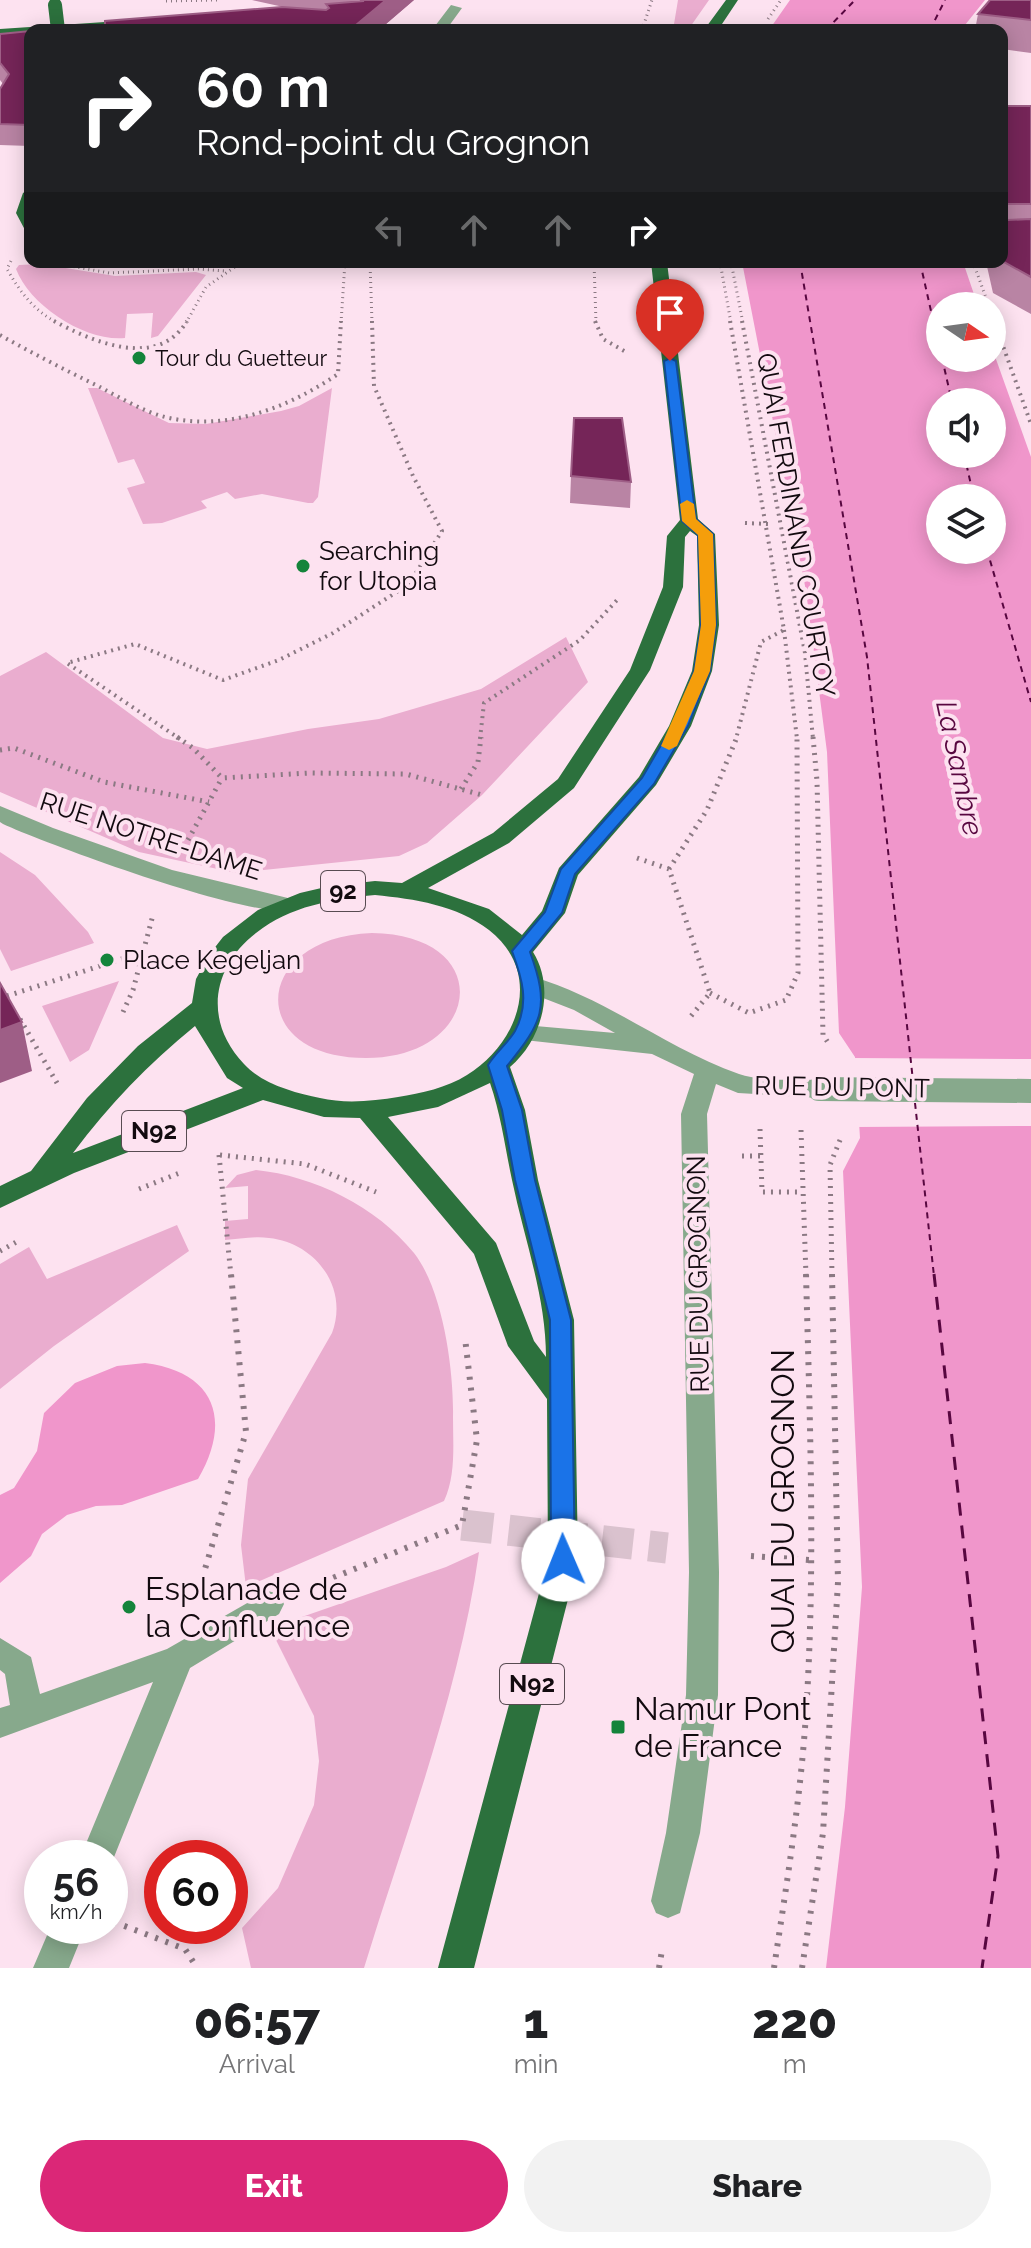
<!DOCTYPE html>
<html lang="en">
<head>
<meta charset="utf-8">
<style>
	:root { --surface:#fff; --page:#f2f2f2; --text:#202124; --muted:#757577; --accent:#db2777 }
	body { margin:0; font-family:Raleway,sans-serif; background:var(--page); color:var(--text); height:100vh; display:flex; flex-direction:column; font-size:30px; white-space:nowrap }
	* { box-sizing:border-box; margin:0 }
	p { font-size:26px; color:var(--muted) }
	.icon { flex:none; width:44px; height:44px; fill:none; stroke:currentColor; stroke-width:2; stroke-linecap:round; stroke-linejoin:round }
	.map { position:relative; height:1968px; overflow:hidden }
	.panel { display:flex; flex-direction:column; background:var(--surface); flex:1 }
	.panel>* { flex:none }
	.guide { position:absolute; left:24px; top:24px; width:984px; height:244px; border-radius:16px; box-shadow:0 4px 20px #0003; background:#202124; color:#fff; overflow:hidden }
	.needle { width:52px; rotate:103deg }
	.controls { position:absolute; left:926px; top:292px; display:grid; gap:16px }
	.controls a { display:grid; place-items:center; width:80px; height:80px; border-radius:50%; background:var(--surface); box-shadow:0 4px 20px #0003; font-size:40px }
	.speed { position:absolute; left:24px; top:1840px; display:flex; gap:16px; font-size:40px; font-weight:700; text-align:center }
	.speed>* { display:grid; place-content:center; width:104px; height:104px; border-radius:50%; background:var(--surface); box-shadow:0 4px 20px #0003; line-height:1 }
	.speed small { font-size:20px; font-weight:400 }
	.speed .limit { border:12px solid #d22; background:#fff; color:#111 }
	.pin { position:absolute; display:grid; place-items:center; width:68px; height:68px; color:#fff; margin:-82px -34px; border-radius:50% 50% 50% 0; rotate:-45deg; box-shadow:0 0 8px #0007 }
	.pin .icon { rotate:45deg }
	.me { position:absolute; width:88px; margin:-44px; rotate:359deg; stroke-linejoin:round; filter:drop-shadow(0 0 6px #0008) }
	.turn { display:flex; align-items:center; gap:28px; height:168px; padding:0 40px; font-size:36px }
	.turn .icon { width:104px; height:104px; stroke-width:2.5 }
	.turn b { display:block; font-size:56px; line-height:68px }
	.lanes { display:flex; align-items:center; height:76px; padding:0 40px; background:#0003; justify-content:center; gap:40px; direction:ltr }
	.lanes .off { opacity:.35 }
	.eta { display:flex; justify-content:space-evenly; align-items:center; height:136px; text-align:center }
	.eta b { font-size:48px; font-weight:800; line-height:56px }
	.action { display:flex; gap:16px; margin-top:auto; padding:16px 40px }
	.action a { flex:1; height:92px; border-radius:48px; background:var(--accent); color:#fff; font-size:32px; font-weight:800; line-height:92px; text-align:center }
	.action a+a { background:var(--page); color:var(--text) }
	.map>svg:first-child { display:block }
	.green { fill:#eaadcf }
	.water { fill:#f096cb; fill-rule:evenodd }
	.pier { fill:#fde2f0 }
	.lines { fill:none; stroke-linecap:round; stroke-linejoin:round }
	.ferry-far1 { stroke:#580740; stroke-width:2; stroke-dasharray:6 5; stroke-linecap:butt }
	.ferry { stroke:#580740; stroke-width:3; stroke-dasharray:13 10; stroke-linecap:butt }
	.minor-tunnel { stroke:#dac2ce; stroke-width:31; stroke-dasharray:31 16; stroke-linecap:butt }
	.path-far3 { stroke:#8b7983; stroke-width:3; stroke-dasharray:1 4; stroke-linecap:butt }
	.path-far2 { stroke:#8b7983; stroke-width:4; stroke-dasharray:2 5; stroke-linecap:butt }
	.path-far1 { stroke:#8b7983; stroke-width:5; stroke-dasharray:2 6; stroke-linecap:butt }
	.path { stroke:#8b7983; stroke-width:6; stroke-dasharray:3 8; stroke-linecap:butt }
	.minor { fill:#87a98c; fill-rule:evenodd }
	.major { fill:#2c713d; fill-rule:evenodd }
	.minor-bridge { stroke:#87a98c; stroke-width:24 }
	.major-bridge { stroke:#2c713d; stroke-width:14 }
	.wall { fill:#b984a4 }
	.shaded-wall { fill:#9e5e86 }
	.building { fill:#752558; stroke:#9e5e86; stroke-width:2 }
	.route { fill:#1a73e8; stroke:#114b97; stroke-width:2 }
	.slow { fill:#f59e0b }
	.poi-dot { fill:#14843b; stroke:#fde2f0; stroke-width:3 }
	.labels { text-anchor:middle; stroke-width:8; stroke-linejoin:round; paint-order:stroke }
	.far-poi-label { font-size:22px; fill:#120a0f; stroke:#fde2f0; text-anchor:start }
	.shield { fill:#fde2f0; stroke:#584b52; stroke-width:2 }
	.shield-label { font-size:24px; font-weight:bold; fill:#120a0f }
	.street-label { font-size:26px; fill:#120a0f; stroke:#fde2f0 }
	.poi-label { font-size:26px; fill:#120a0f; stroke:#fde2f0; text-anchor:start }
	.water-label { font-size:28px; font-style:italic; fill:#580740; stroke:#fde2f0 }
	.near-street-label { font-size:32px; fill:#120a0f; stroke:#fde2f0 }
	.near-poi-label { font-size:32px; fill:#120a0f; stroke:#fde2f0; text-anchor:start }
</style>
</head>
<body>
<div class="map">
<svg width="1031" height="1968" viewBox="0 0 1031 1968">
	<rect width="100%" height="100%" fill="#fde2f0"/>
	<!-- green -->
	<path class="green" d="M678,0h31l-21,30h-15z
		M41,264l74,12 81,-4 10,3 -48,61 -7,2 2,-25 -26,1 -2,24c-39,4 -95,-32 -109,-69l3,-4z
		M88,388h9l72,35 37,1 75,-13 18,-5 33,-18 -14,109 -5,6h-5l-46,-9 -27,5 -8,-7 -26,9 6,7 -45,15 -19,1 -16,-36 18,-5 -11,-24 -16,4z
		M566,637l22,45 -106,113 -55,48 -28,13 -163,17 -97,-21 -139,-60v-116l46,-24 117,86 44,11 101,-20 71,-10 102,-30z
		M0,852l35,23 53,57 6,11 -83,28 -11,-22z
		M372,933c126,2 110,125 -6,125 -122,0 -114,-121 6,-125z
		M119,981l-30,69 -19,12 -28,-56z
		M256,1170c58,6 120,36 158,83 29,37 40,117 39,164 0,28 3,58 -9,84l-198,86 -5,-42 7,-66 84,-146c17,-45 -16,-90 -63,-95 -14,-2 -30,1 -44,2v-19l23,-2v-33l-23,2 12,-13z
		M177,1225l12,26 -135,95 -54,43v-125l29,-17 18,32z
		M479,1552c-20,142 -73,279 -115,416h-113l-9,-40 36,-40 36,-83 5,-44 -5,-45 -44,-88 176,-61z"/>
	<!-- water -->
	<path class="water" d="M790,0h195l-24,30h-192z
		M742,262h221l15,44h-38v52h52v-10l39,109v1511h-205l19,-161 17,-220 -19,-416 17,-33 -5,-81 -16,-24 -12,-281 -21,-161zM940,402h52v52h-52zM940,498h52v52h-52z
		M145,1363c71,9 87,58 53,116l-76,26 -26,1 -29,9 -25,19 -11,22 -31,27v-88l14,-7 23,-37 7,-38 31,-30 42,-17z"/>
	<!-- pier -->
	<path class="pier" d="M851,1058l180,1v67l-176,1z"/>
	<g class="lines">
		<!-- ferry-far1 -->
		<path class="ferry-far1" d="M826,30l29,-30
			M930,30l15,-30
			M800,262l67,395 46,424
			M920,262l20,89
			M942,358l10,44
			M964,454l10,44
			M987,550l44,152
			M915,1103l19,173"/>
		<!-- ferry -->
		<path class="ferry" d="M934,1274l64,582 -16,112"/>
		<!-- minor-tunnel -->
		<path class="minor-tunnel" d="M462,1525l205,23"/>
		<!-- path-far3 -->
		<path class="path-far3" d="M166,1l51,-1
			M768,19l13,-19
			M642,30l10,-30
			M11,261l-4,8c13,23 27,42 51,54
			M49,262l60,11 89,-4 27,2
			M370,262l2,61
			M594,262l2,61
			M720,262l11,61
			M731,262l12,61
			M973,262l16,44
			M992,316l3,7
			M186,323l20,-36 36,-25
			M341,323l4,-61"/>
		<!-- path-far2 -->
		<path class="path-far2" d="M54,321c39,21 104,49 133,0
			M595,321l8,18 23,13
			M730,321l54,309 -23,12 -25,97
			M742,321l63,332 8,86
			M994,321l37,103
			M0,335c32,18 65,35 98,51 21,11 44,25 67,31 61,15 123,-9 173,-43l3,-53
			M745,523l23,1
			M784,630l13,109
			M180,739l-113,-76 68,-19 88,36 56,-20 54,-27 76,-49 33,-53 -29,-55 -39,-90 -2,-65
			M480,739l4,-36 96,-63 38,-41"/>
		<!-- path-far1 -->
		<path class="path-far1" d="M177,737l16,11 29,30 87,-5 97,1 76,21
			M813,737l4,44 6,254 6,9
			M0,750l14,-2 90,34 105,20
			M461,789l17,-27 3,-25
			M188,840l34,-62
			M637,858l32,11 41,124 -19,23
			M669,869l38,-59 30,-73
			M710,993l39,20 37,-13 12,-27 -1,-236
			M7,996l136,-44
			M123,1012l10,-22 20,-75
			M20,1019l37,64
			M760,1129l2,63h40
			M801,1130l5,146
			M219,1155l12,121
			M220,1155l85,9 71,28
			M742,1156h19
			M139,1189l43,-17
			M0,1251l20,-11
			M832,1276l-2,-111 12,-30"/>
		<!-- path -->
		<path class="path" d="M751,1556l59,4
			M313,1586l149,-61 15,-85 -12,-102
			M199,1589l47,-157 -15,-158
			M114,1922l71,27 12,19
			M659,1968l3,-18
			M774,1968c12,-80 25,-160 31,-240 11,-151 5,-303 1,-454
			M802,1968l21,-135 15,-251 -6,-308"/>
		<!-- minor -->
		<path class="minor" d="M451,5l11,3 -16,22h-14z
			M0,806l53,22 119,42 124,30 4,5 -4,5c-41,11 -247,-65 -293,-86l-3,-2z
			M533,977c74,21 134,72 206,97 23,8 56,5 80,6l9,3 4,6 -4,6 -9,3 -81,-5 -22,-9 -9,30 12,458 -1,123 -18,138 -20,80 -12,5 -12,-5 -5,-12 15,-68 20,-138 3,-123 -8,-458 13,-40 -42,-20 -137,-15 -3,-6 3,-6 9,-2 91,8 -41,-23 -49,-19 -4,-6 4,-6z
			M268,1591l11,3 5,10 -5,10 -89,54 -80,199v-9h-30l73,-176 -153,56v-30l10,-3 -5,-31 -5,-4v-32l31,19 9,37 127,-45z
			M51,1926h35l-17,42h-36z"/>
		<!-- major -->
		<path class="major" d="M726,0h12l-20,30h-14z
			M135,20l5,1v6l-110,3v4l-30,3v-8z
			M30,189v43l-5,-2 -9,-17 7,-20z
			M651,262h16l31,257 17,15 4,91 -7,46 -21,55 -35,59 -78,90 -13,38 -32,39c23,37 9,88 -23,115l15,43 13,70 36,140 4,240 -104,408h-36l110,-408 -1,-161 -39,-53 -34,-92 -114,-136 -36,-1 -61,-17 -189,73 -74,35v-22l31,-15 56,-73 51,-52 54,-43 4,-24 13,-24 14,-18 35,-27 42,-17 30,-7 45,-5 27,2 91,-50 65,-54 72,-109 33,-83 4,-51 13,-16zM690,531l7,5 2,89 -7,46 -23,55 -30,51 -80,91 -17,43 -20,24 -33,-26 -61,-21 81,-45 65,-55 76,-118 33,-83 2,-50zM375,895c40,4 81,10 114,35 55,43 30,113 -22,145 -20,13 -46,18 -69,22 -24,4 -53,7 -78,1 -25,-5 -58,-14 -76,-34 -40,-42 -33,-96 12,-131 34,-27 77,-34 119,-38zM195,1026l32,52 16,10 -170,65c36,-48 75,-89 122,-127zM490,1083c11,32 15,64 22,97 12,59 34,116 34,177l-12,-16 -38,-98 -108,-126 50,-10z"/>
		<!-- minor-bridge -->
		<path class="minor-bridge" d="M819,1089l212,2"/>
		<!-- major-bridge -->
		<path class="major-bridge" d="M55,5l3,25"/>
	</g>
	<!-- wall -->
	<path class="wall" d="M252,0h162l-35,30h-274l183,-22z
		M1031,0v53l-29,-4v-19h-27l3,-16z
		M30,31v115l-30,-1v-56l3,-5 -3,-4v-46z
		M1002,106h29v208l-38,-21 -7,-31h16z
		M571,476l60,6 -1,26 -60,-5z"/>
	<!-- shaded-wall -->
	<path class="shaded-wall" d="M386,0h28l-35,30h-29z
		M22,1022l10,49 -32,12v-53z"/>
	<!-- building -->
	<path class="building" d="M360,0h26l-36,30h-245v-9l177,-14 44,3 3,-2 -3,-4 38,-3z
		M990,0h41v20l-53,-6z
		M99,26l-2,4h-51z
		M30,31v94l-30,-1v-35l9,-15 -9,-11v-29z
		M1002,106h29v98h-24l-3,3 3,13 24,-1v58l-29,-16z
		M574,418h48l9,64 -60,-6z
		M0,983l22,39 -22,8z"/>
	<!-- route -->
	<path class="route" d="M670,358l6,3 20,158 17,15 3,91 -6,46 -22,55 -34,58 -79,90 -13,39 -32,39c20,55 13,70 -23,114l15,44 13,70 36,140 4,240 -4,7 -8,2 -8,-2 -4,-7 -1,-240 -35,-140 -13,-70 -14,-45c7,-12 20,-22 27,-34 15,-28 7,-53 -3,-80l33,-39 16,-43 81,-91 30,-52 22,-55 7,-46 -3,-90 -16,-14 -18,-160z"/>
	<!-- slow -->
	<path class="slow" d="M687,500l7,4 2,15 17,15 3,91 -6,46 -33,75 -8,4 -8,-4 33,-75 7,-46 -3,-90 -16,-14 -2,-17z"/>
	<!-- markers -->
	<g class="poi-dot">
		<circle cx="139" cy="358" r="8"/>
		<circle cx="303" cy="566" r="8"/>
		<circle cx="107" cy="960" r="8"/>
		<circle cx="129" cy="1607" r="8"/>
		<rect x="610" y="1719" width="16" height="16" rx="4"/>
	</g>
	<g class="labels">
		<!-- far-poi labels -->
		<g class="far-poi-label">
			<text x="155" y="366">Tour du Guetteur</text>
		</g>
		<!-- shield labels -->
		<g class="shield">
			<rect x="321" y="871" width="44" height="40" rx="6"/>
			<rect x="122" y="1111" width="64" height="40" rx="6"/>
			<rect x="500" y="1664" width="64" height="40" rx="6"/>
		</g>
		<g class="shield-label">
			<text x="343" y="899">92</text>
			<text x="154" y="1139">N92</text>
			<text x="532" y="1692">N92</text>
		</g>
		<!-- street labels -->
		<g class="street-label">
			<text transform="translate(796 525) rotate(80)" y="9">QUAI FERDINAND COURTOY</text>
			<text transform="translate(151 836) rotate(18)" y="9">RUE NOTRE-DAME</text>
			<text transform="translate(842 1087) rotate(1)" y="9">RUE DU PONT</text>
			<text transform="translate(698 1274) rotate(-91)" y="9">RUE DU GROGNON</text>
		</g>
		<!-- poi labels -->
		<g class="poi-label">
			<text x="319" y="560">Searching<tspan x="319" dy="30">for Utopia</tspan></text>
			<text x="123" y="969">Place Kegeljan</text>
		</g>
		<!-- water labels -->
		<g class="water-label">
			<text transform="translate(960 768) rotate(78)" y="10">La Sambre</text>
		</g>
		<!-- near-street labels -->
		<g class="near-street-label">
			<text transform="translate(783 1501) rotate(-90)" y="11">QUAI DU GROGNON</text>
		</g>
		<!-- near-poi labels -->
		<g class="near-poi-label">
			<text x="145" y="1600">Esplanade de<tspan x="145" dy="37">la Confluence</tspan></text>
			<text x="634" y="1720">Namur Pont<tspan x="634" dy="37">de France</tspan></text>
		</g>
	</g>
</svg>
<div class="controls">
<a><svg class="needle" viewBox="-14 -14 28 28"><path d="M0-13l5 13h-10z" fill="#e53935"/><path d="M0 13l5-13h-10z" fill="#757577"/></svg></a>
<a><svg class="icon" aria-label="sound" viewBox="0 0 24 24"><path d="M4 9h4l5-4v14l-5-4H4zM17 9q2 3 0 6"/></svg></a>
<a><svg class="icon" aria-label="layers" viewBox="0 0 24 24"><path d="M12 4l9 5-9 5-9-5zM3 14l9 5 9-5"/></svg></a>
</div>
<div class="speed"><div>56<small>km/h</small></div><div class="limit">60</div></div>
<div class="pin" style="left:670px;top:361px;background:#d93025"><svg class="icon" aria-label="arrive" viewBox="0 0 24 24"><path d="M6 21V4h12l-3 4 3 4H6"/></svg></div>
<svg class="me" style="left:563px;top:1560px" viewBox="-20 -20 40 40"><circle r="19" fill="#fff"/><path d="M0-13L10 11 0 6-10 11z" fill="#1a73e8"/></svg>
<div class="guide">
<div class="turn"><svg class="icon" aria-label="right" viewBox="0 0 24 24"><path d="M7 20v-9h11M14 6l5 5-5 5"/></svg><div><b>60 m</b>Rond-point du Grognon</div></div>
<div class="lanes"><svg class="icon off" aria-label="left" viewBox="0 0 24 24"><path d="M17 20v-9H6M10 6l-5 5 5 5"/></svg><svg class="icon off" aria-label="ahead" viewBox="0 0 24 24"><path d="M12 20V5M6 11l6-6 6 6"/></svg><svg class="icon off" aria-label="ahead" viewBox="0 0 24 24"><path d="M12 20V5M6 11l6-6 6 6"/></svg><svg class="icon" aria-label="right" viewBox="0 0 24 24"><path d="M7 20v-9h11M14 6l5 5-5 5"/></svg></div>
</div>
</div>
<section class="panel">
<div class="eta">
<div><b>06:57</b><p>Arrival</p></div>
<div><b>1</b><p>min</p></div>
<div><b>220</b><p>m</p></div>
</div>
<div class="action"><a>Exit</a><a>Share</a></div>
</section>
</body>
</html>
